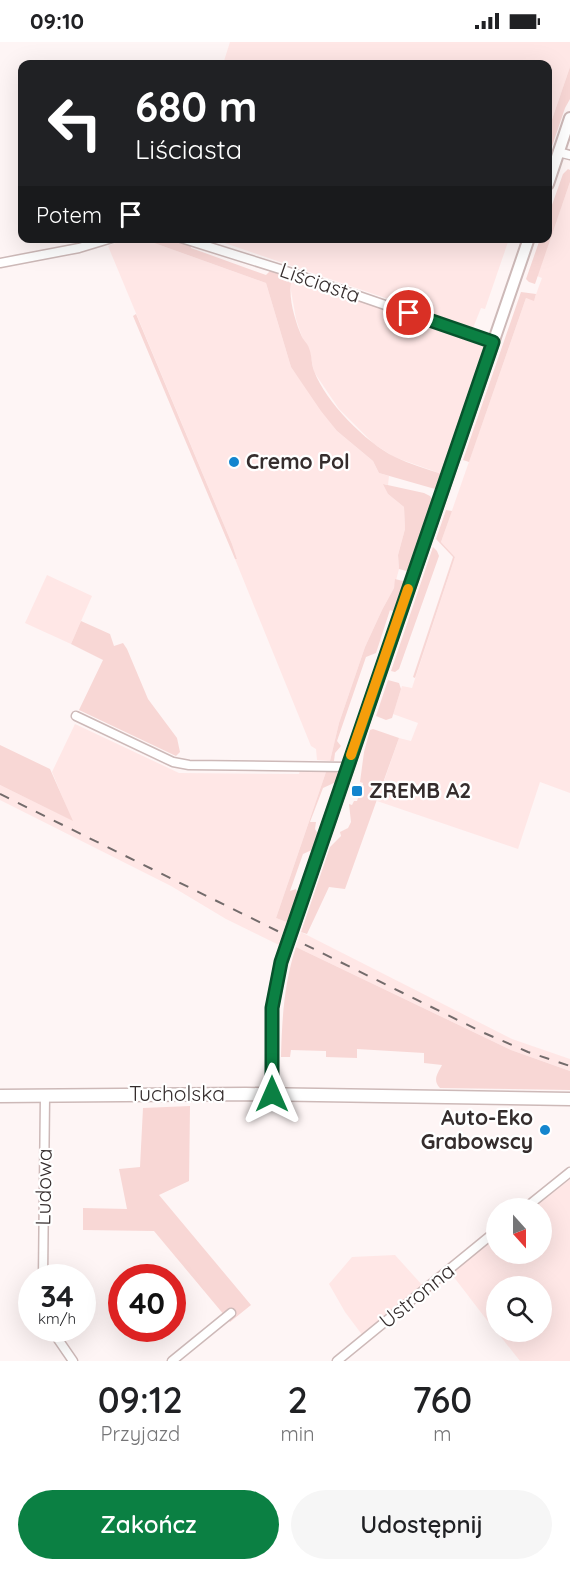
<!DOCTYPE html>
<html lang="pl">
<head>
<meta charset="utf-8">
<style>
	:root { --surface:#fff; --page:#f6f6f6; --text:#202124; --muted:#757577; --accent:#0b8043 }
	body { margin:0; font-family:Quicksand,sans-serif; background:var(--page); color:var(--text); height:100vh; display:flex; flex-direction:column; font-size:22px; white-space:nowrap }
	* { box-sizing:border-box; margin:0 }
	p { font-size:20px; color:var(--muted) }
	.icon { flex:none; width:33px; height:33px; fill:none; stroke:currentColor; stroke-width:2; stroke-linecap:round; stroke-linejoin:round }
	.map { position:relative; height:1319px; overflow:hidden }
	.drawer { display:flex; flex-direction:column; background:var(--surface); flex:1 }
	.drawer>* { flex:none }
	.guide { position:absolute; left:18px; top:18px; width:534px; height:183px; border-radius:12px; box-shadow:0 6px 24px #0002; background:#202124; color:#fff; overflow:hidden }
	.needle { width:39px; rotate:159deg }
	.controls { position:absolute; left:486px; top:1156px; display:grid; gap:12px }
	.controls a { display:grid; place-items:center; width:66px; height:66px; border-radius:50%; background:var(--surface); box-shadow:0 6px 24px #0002; font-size:30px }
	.speed { position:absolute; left:18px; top:1222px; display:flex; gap:12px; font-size:30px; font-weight:700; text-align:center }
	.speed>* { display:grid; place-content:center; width:78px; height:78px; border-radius:50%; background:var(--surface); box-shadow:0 6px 24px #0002; line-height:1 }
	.speed small { font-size:15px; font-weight:400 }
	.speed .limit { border:9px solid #d22; background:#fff; color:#111 }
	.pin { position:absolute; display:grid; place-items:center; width:51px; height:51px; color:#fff; margin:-26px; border:3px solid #fff; border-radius:50%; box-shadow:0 2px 6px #0007 }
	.me { position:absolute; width:66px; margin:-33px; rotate:0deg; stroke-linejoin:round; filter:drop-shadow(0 0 4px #0008) }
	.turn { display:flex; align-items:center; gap:21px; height:126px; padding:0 18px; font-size:27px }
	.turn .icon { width:78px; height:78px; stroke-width:2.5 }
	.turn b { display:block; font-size:42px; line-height:51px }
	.then { display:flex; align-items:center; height:57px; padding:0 18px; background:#0003; gap:12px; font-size:22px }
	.eta { display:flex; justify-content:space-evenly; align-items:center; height:102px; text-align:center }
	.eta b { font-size:36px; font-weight:600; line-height:42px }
	.cta { display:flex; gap:12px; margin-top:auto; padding:12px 18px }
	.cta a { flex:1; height:69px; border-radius:36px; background:var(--accent); color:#fff; font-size:24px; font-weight:600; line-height:69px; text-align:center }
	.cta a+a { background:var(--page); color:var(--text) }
	.status { display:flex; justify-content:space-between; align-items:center; height:42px; padding:0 30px; background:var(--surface); direction:ltr }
	.status svg { height:16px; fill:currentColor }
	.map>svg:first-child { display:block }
	.built { fill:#ffe7e6 }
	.green { fill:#f8d7d5 }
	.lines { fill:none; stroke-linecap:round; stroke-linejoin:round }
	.minor-casing { stroke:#cdb9b8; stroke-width:11 }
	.tertiary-casing { stroke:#cdb9b8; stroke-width:14 }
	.secondary-casing { stroke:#cdb9b8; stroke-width:15 }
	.minor { stroke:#fff; stroke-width:8 }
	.tertiary { stroke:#fff; stroke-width:10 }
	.secondary { stroke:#fff; stroke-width:12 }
	.rail { stroke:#736b6b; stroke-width:2; stroke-dasharray:10 10; stroke-linecap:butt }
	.route-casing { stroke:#07532c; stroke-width:15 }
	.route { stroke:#0b8043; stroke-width:10 }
	.slow { stroke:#f59e0b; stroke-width:10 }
	.poi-dot { fill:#1485ce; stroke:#fff; stroke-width:2 }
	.labels { text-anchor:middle; stroke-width:4.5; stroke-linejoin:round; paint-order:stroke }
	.street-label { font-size:21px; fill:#352d2d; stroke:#fff }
	.poi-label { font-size:21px; font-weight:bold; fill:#352d2d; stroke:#fff; text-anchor:start }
</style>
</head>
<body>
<div class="status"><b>09:10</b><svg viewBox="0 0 49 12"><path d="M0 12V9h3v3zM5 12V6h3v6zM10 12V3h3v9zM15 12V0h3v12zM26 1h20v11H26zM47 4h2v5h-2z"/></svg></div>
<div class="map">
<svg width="570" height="1319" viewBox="0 0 570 1319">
	<rect width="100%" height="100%" fill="#fef5f5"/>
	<!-- built -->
	<path class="built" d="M230,0h340v25l-22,64v-67h-325z
		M570,140v611l-30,-11 -22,67 -141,-48 22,-63 12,3 7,-18 -25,-9 9,-28 10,2 43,-131 -14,-15 85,-244 8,2 8,-22 -5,-2z
		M125,197h18l123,44 25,84 46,64 36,30 6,12 10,3 -1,9 -4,-1 4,10 16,13 1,22 -7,26 1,14 -5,19 -12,22 -17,37 -26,76 -9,38 -13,-1 -1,-11 -5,-3 -76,-187h2l-5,-15 -124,-298z
		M213,197h296l-24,70 -4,-1 -8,20z
		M292,236l192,66 1,7 -43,123 -48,-17 -20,-13 -35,-35 -25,-37 -5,-24 -6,-8 -7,-21 -6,-34z
		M47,533l45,21 -21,48 -46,-21z
		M75,682l104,49 120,1 1,-4 27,-1 -51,149 13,5 -10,22 -53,-26 -55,-33 -171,-86v-15l72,35 -20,-48z
		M301,890l211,107 58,20v12l-59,-21 -215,-103z
		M570,1137v182h-50l-23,-29h45v-45h-46v45l-46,-60 46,-36v18h46v-45h-11z
		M395,1213l28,31 -60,50 -18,-24 -16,-28 23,-27z"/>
	<!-- green -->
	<path class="green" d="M570,25v32l-5,9 -17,50v-27z
		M568,127l2,1v12l-35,102 -6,-2 -3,-3 14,-40 8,-1v-22l15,-42z
		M143,197h32l17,5 -1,4 75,27 4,-4 22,7c-5,17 3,43 10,59 2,4 6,7 7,11 3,7 2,15 5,23 12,31 51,71 81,86 15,7 31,12 47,17l-4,13 -3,2 -56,-16 -6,-12 -36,-30 -16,-20 -30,-44 -25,-84z
		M521,250l15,2 -2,7 -8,-3 -57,164 -6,-2z
		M136,272l96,230 5,15h-2l-102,-243z
		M383,442l41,9 6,3 3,4 -23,72 -11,-3 -1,-14 7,-26 -1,-22 -16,-13z
		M446,468l6,1 -11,31 14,15 -40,121 -2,-1 40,-120 -17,-18z
		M433,505l4,4 2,5 -40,113 -4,3 -4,-1z
		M395,537l8,2c3,10 -5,21 -10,30l-3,-1 -14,43 -10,4 -29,84 4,5 -6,7 -1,8h-4l9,-38 26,-76 17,-37 12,-22z
		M81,579l29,13 4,12 9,-3 4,6 21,50 29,39 3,14 -4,4 -97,-46 24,-50 -32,-16z
		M388,638l11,3 2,6 -9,29 -6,2 -10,-4z
		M373,687l26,9 -54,151 -16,-2 -22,47 -6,-2 29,-85 11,-11 -1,-4 8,-4 3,-6 -2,-18 3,1 2,-4h3l6,-18 -3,-1 4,-30 6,-22z
		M0,703l50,24 23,52 -73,-36z
		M327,727l8,1 5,6 -4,6 -13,6 -13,34h6l-1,7 4,7 -5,13 -11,5 -13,37 6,-2 2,7 -9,27 -13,-5z
		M296,905l215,103 59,21v19l-130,-2c-8,-8 -2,-15 2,-23l-18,-2v-10l-67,-4v9l-31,-1v-6l-35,-1 -1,7h-9c1,-38 3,-74 15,-110z
		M190,1064l-1,75 -30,14 92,110 -21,17 -76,-91 -71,-1v-22l44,1 -8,-40 21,-2 3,-59z"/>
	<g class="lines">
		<defs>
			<path id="minor" d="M558,110l12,3
				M181,196l102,32 210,72
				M0,221l79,-15 33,-10
				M76,674l97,46 16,3 158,2
				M524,1167l46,-37
				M43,1236l2,-182
				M51,1287l22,32
				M172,1319l59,-48
				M337,1319l159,-130"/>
			<path id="tertiary" d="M548,142l22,-66
				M272,1052v-86l9,-46 248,-724"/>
			<path id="secondary" d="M0,1054l246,-2 324,5"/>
		</defs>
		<!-- minor casing -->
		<use href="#minor" class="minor-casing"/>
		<!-- tertiary casing -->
		<use href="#tertiary" class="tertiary-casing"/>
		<!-- secondary casing -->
		<use href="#secondary" class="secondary-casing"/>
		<!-- minor -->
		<use href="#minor" class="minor"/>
		<!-- tertiary -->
		<use href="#tertiary" class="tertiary"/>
		<!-- secondary -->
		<use href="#secondary" class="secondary"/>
		<!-- rail -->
		<path class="rail" d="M0,752l482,238 46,20 42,14"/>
	</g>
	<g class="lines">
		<defs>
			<path id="route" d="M272,1052v-86l9,-46 212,-620 -84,-29"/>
		</defs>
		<!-- route casing -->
		<use href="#route" class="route-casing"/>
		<!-- route -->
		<use href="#route" class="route"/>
		<!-- slow -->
		<path class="slow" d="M351,713l57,-166"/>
	</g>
	<!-- markers -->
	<g class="poi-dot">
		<circle cx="234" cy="420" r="6"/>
		<rect x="351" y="743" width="12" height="12" rx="3"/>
		<circle cx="545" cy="1088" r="6"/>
	</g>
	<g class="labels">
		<!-- street labels -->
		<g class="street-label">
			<text transform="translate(320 241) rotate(19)" y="7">Liściasta</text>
			<text x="177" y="1059">Tucholska</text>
			<text transform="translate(44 1145) rotate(-89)" y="7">Ludowa</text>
			<text transform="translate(417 1254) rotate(-39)" y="7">Ustronna</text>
		</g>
		<!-- poi labels -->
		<g class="poi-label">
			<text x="246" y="427">Cremo Pol</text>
			<text x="369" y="756">ZREMB A2</text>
			<text x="533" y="1083" text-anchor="end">Auto-Eko<tspan x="533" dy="24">Grabowscy</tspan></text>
		</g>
	</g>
</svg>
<div class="controls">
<a><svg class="needle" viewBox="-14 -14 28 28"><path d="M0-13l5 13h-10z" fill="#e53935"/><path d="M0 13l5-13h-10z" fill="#757577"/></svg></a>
<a><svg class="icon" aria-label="search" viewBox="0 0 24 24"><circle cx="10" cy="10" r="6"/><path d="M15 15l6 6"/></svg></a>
</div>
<div class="speed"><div>34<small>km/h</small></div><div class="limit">40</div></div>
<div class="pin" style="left:409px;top:271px;background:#d93025"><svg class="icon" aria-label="arrive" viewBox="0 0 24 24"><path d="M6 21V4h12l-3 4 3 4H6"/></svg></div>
<svg class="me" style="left:272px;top:1052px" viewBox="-20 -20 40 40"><path d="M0-17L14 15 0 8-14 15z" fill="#0b8043" stroke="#fff" stroke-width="4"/></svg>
<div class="guide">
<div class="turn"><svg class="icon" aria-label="left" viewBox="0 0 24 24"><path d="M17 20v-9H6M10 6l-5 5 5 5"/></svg><div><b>680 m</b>Liściasta</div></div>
<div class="then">Potem<svg class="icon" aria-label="arrive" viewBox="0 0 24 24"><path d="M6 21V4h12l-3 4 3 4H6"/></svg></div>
</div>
</div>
<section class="drawer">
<div class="eta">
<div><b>09:12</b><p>Przyjazd</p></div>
<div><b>2</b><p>min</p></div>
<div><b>760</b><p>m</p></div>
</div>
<div class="cta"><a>Zakończ</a><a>Udostępnij</a></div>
</section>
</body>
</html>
